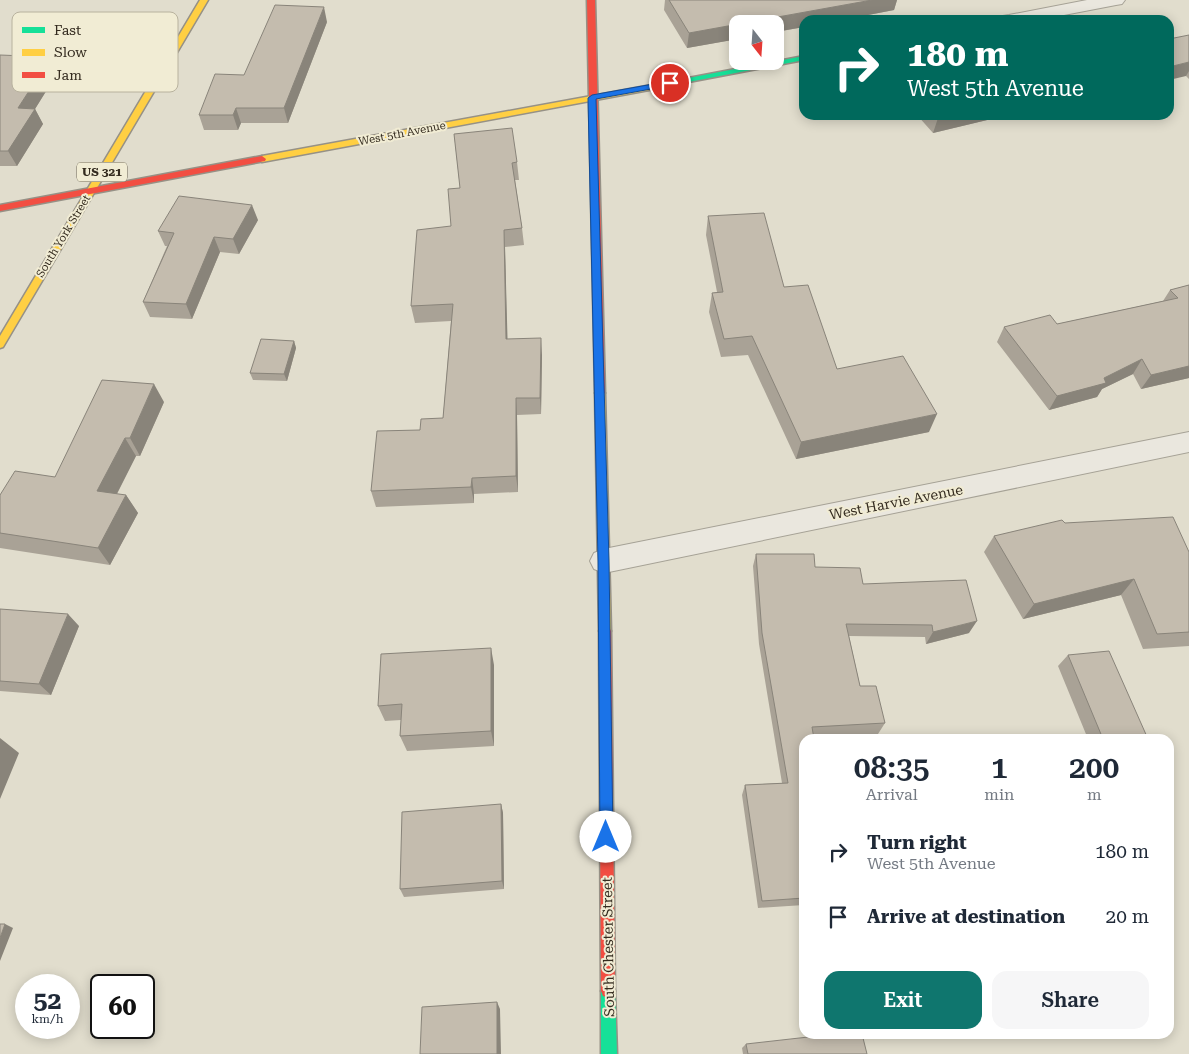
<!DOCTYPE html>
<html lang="en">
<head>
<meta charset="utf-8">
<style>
	:root { --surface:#fff; --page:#f6f6f7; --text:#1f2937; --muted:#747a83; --accent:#0f766e }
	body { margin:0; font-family:"Roboto Serif",serif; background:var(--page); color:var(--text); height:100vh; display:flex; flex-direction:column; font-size:19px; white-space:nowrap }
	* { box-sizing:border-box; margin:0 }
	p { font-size:16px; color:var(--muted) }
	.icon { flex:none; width:28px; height:28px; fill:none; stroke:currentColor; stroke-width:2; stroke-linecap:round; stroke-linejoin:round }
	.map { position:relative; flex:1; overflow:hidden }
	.panel { position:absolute; left:799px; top:734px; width:375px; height:305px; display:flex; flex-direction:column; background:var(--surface); border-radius:15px; box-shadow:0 2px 12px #0003 }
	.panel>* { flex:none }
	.top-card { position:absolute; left:799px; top:15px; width:375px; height:105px; border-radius:15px; box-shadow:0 2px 12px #0003; background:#00695c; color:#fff; overflow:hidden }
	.needle { width:32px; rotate:163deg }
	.tools { position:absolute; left:729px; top:15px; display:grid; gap:10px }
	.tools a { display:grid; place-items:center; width:55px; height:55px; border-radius:10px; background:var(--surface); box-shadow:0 2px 12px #0003; font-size:25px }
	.speed { position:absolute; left:15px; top:974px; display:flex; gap:10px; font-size:25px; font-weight:700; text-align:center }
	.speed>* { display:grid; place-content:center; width:65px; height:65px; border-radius:50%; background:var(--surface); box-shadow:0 2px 12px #0003; line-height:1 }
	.speed small { font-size:12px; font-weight:400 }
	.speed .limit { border:2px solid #111; border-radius:8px; background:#fff; color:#111 }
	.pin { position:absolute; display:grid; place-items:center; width:42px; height:42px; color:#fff; margin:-21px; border:2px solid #fff; border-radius:50%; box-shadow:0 1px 5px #0007 }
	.me { position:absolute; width:55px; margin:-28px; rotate:0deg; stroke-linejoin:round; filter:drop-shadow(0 0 4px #0008) }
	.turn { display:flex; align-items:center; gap:18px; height:105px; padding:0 25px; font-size:22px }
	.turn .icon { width:65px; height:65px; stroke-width:2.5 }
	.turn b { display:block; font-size:35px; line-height:42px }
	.eta { display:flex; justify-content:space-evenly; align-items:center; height:85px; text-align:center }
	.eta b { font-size:30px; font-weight:600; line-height:35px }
	.cta { display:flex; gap:10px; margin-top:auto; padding:10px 25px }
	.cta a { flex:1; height:58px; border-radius:15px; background:var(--accent); color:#fff; font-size:20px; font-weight:600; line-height:58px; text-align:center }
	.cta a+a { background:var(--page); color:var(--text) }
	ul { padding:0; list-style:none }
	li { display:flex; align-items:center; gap:15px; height:65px; padding:0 25px }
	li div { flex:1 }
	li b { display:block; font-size:19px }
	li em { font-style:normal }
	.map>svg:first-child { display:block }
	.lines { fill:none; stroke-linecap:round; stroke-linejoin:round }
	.street-casing { stroke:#a6a296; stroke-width:2 }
	.fast-casing { stroke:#969186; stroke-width:3 }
	.slow-casing { stroke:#969186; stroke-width:3 }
	.jam-casing { stroke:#969186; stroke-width:3 }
	.street { fill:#eae7de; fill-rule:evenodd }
	.fast { fill:#16e098; fill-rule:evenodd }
	.slow { fill:#ffcf43; fill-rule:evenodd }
	.jam { fill:#f24e42; fill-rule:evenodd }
	.wall { fill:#a9a296 }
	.shaded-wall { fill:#89847a }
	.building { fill:#c4bcae; stroke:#89847a }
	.route { fill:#1a73e8; stroke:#114b97 }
	.labels { text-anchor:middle; stroke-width:4; stroke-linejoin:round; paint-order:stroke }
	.far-street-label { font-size:11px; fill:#342b1f; stroke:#f1ecd4 }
	.shield { fill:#f1ecd4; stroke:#6d6555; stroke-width:1 }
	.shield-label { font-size:12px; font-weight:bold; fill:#342b1f }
	.street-label { font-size:14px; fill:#342b1f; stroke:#f1ecd4 }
	.key { fill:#f1ecd4; stroke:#b8b29e; stroke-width:1 }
	.key-label { font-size:14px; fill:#342b1f }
</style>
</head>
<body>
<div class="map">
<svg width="1189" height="1054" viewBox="0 0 1189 1054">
	<rect width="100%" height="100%" fill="#e1ddcd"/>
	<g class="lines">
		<defs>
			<path id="street" d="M1087,0h38l-3,4 -6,1 -78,15h-38l3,-4 6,-1z
				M1189,432v20l-585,121 -10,-4 -4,-8 4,-8 10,-4z"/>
			<path id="fast" d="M804,56v4l-147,28 -4,-2 4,-2z
				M608,984l5,2 2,5 2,63h-16v-63l2,-5z"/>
			<path id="slow" d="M200,0h8l-205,347 -3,1v-12z
				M657,84h3v4l-398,74 -4,-3 4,-3z
				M600,389l5,4 6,238 -2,4 -4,1 -4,-1 -2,-4 -4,-238z"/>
			<path id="jam" d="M587,0h8l10,393 -5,4 -5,-4z
				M262,156l4,3 -1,2 -265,50v-6z
				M605,626l4,1 2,4 4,360 -2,5 -5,2 -5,-2 -2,-5 -2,-360 2,-4z"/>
		</defs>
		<!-- street casing -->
		<use href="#street" class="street-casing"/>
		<!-- fast casing -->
		<use href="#fast" class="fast-casing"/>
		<!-- slow casing -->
		<use href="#slow" class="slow-casing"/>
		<!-- jam casing -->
		<use href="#jam" class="jam-casing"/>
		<!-- street -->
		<use href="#street" class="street"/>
		<!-- fast -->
		<use href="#fast" class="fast"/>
		<!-- slow -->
		<use href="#slow" class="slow"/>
		<!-- jam -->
		<use href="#jam" class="jam"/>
	</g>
	<!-- wall -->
	<path class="wall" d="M665,0h232l-3,10 -52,10h-38v7l-117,21 -23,-38z
		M327,22l-39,101h-47l-3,7h-34l-5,-15 45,-40z
		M1189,35v44l-3,-3z
		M0,55l58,17 -23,37 8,15 -26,42h-17z
		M917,115h91l-75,18z
		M454,134l63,28 2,18h-4l7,48 2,17 -19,2 2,92 35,16 -1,59 -24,1 1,77 -44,2v9l-98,4 -5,-16 49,-61 23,-12 8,-97 -36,2 -4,-17 40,-80 9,-38z
		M708,216l76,71 53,82 92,63 -133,27 -48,-104 -27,2 -12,-45 3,-19 5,-1 -11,-57z
		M258,220l-19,34 -19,-2 -28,67 -42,-2 -7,-15 24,-56h-2l-7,-15z
		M1189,285v93l-48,11 -8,-15 -31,15 -5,8 -48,13 -52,-68 7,-15 53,-3 106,-23 7,-11z
		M294,341l2,7 -9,33 -34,-1 -3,-7z
		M164,402l-24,54h-4l-19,38 9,1 12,18 -28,52 -110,-17v-53l55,-18z
		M1065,523l124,29v94l-46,3 -22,-54 -98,24 -39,-67 10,-16z
		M756,554l59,13 48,17 106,49 -43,11 -1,-7 -76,-1 11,50 25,37 -7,11 -64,3 -10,2v166l-46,3 -16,-113 3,-10 37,-2 -23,-139 -6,-78z
		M0,609l79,17 -28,69 -51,-4z
		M1068,655l80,84h-60l-30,-73z
		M494,665v81l-87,5 -7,-15 1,-16 -16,1 -7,-15z
		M501,804l2,9 1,76 -100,8 -4,-8z
		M746,1044l121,10h-124l-1,-6z"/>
	<!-- shaded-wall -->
	<path class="shaded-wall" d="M872,0h25l-3,10 -52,10h-38v7l-29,5v-8h-35z
		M324,7l3,15 -39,101 -4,-15z
		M738,24v15l-51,9 2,-15z
		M51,57l7,15 -23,37 8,15 -26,42 -9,-15 10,-43z
		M1189,62v9l-3,5 -17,4v-13z
		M236,108l5,15 -3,7 -5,-15z
		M949,115h59l-75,18 5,-15z
		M252,205l6,15 -19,34 -6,-15z
		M504,230l1,17 3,109 -2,-17z
		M214,237l6,15 -28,67 -6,-15z
		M541,338l1,17 -1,59 -1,-16z
		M294,341l2,7 -9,33 -3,-7z
		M1142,359l-9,15 -31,15 -5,8 -48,13 8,-14 47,-18z
		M1189,366v12l-48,11 10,-14z
		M154,384l10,18 -24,54 -10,-18z
		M516,398l1,17 1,77 -2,-16z
		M937,414l-8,18 -133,27 5,-17z
		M125,438l11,18 -27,53 -12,-18z
		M472,478l2,16v9l-3,-16z
		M126,495l12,18 -28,52 -12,-17z
		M1134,579l-13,16 -98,24 11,-15z
		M68,614l11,12 -28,69 -12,-11z
		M977,621l-8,12 -43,11 7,-12z
		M491,648l3,17v81l-3,-15z
		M0,738l19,15 -19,46z
		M501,804l2,9 1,76 -2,-8z
		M5,924l8,4 -13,33v-23z
		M497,1002l3,7 1,45h-4z"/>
	<!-- building -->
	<path class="building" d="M669,0h203l-183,33z
		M275,5l49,2 -40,101h-48l-3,7h-34l16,-41 29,1z
		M1189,35v27l-20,5v-28z
		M0,55l51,2 -33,51 17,1 -27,42h-8z
		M936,115h13l-11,3z
		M512,128l5,34 -5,1 10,65 -18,2 2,109 35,-1 -1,60h-24v78l-44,2 -1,9 -100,4 6,-60 43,-1 1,-11 22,-1 10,-114 -42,2 6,-76 34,-4 -3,-37 12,-1 -6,-54z
		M179,196l73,9 -19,34 -19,-2 -28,67 -43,-2 31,-69 -16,-2z
		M764,213l20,74 24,-2 29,84 66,-13 34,58 -136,28 -49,-106 -28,3 -12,-46 11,-1 -15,-76z
		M1189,285v81l-38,9 -9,-16 -38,19 2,5 -49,13 -53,-69 46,-12 7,9 121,-26 -8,-8z
		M261,339l33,2 -10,33 -34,-1z
		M102,380l52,4 -24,54h-5l-28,53 29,4 -28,53 -98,-15v-38l15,-24 40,6z
		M1173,517l16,35v80l-32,2 -23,-55 -100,25 -40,-68 68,-16 3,3z
		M756,554h58l1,13 45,1 3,16 103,-4 11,41 -44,11 -1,-7 -86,-1 14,62h16l9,37 -73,4 2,12h-10v159l-42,3 -17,-116 43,-2 -26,-150z
		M0,609l68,5 -29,70 -39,-3z
		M491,648v83l-91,5 2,-32 -24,2 3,-52z
		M1109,651l39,88h-45l-35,-84z
		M501,804l1,77 -102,8 2,-77z
		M0,924h5l-5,14z
		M497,1002v52h-77l2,-47z
		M835,1034h27l5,20h-119l-2,-10z"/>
	<!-- route -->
	<path class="route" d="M670,81l4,2 -1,2 -77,14 13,462 4,276 -2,5 -5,2 -4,-2 -2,-5 -2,-276 -10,-463 4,-3z"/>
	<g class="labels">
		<!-- far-street labels -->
		<g class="far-street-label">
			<text transform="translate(402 133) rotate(-11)" y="4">West 5th Avenue</text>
			<text transform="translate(63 236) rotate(-59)" y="4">South York Street</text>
		</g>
		<!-- shield labels -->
		<rect class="shield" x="77" y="162.5" width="50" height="19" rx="4"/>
		<g class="shield-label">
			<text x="102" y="176">US 321</text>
		</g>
		<!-- street labels -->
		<g class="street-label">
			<text transform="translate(896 502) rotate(-11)" y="5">West Harvie Avenue</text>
			<text transform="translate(608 947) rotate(-91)" y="5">South Chester Street</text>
		</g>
	</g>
	<!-- legend -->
	<rect x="12" y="12" width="166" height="80" rx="8" class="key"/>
	<rect x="22" y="27" width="23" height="6" fill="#16e098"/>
	<rect x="22" y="49" width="23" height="7" fill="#ffcf43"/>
	<rect x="22" y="72" width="23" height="6" fill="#f24e42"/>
	<g class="key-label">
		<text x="54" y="35">Fast</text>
		<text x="54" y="57">Slow</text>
		<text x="54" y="80">Jam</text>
	</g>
</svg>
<div class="tools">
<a><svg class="needle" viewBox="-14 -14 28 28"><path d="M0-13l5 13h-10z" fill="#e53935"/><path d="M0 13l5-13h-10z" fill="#747a83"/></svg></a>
</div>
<div class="speed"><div>52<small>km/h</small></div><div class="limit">60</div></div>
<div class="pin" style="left:670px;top:83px;background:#d93025"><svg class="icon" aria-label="arrive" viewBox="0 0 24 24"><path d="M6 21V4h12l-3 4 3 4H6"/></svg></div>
<svg class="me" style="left:606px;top:837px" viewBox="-20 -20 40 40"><circle r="19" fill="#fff"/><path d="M0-13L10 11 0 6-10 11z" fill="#1a73e8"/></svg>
<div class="top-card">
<div class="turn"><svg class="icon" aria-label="right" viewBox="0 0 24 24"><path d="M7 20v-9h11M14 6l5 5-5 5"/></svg><div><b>180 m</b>West 5th Avenue</div></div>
</div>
<section class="panel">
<div class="eta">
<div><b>08:35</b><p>Arrival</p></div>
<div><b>1</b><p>min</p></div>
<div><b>200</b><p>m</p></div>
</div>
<ul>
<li><svg class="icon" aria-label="right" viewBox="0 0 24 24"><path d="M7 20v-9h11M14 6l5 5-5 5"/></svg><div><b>Turn right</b><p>West 5th Avenue</p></div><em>180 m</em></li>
<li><svg class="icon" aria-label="arrive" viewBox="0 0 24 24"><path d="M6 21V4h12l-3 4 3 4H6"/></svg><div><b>Arrive at destination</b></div><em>20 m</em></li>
</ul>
<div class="cta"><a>Exit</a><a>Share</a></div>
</section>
</div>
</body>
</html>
